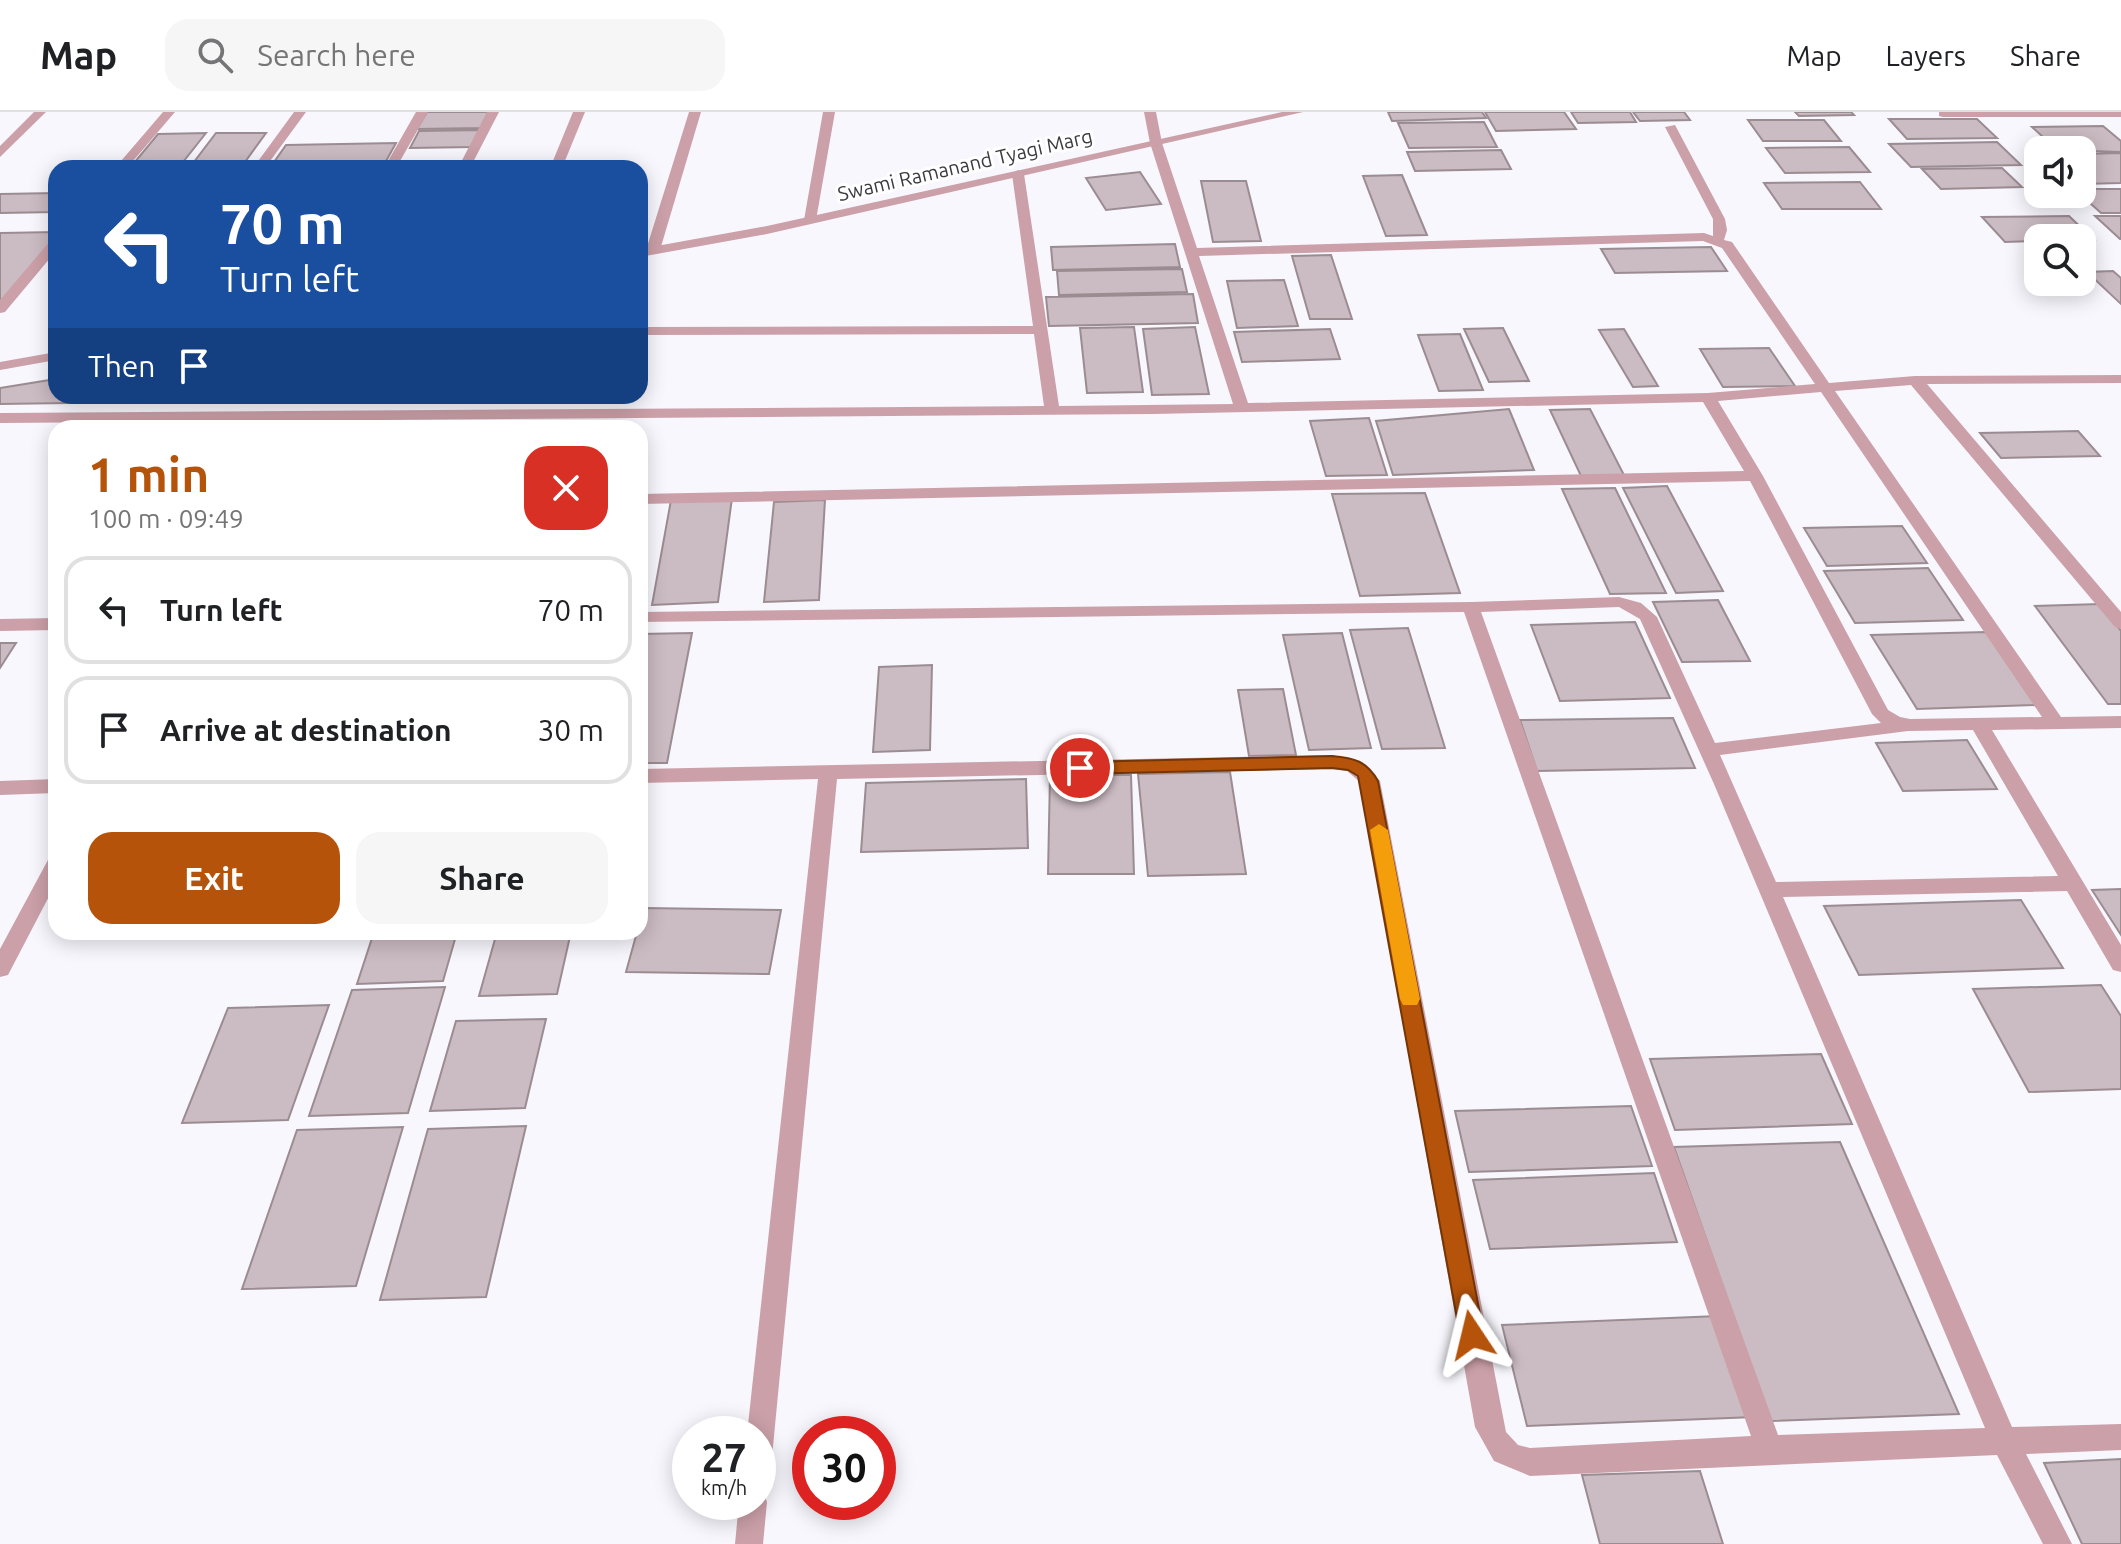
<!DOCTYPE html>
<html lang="en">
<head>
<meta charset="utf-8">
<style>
	:root { --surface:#fff; --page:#f6f6f6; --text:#202124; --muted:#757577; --line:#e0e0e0; --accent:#b45309 }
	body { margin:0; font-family:Ubuntu,sans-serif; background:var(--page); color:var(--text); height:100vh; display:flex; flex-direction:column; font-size:30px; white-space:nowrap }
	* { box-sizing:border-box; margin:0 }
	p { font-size:26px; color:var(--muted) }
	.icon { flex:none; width:44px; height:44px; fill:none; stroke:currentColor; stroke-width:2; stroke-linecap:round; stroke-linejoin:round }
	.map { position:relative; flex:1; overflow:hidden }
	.drawer { position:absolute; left:48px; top:308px; width:600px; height:520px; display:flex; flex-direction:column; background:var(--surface); border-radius:24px; box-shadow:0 4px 20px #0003 }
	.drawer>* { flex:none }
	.banner { position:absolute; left:48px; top:48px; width:600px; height:244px; border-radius:24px; box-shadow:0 4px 20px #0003; background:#1a4fa0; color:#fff; overflow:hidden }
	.buttons { position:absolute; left:2024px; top:24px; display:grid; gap:16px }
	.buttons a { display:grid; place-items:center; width:72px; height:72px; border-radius:16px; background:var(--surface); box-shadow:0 4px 20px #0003; font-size:40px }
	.speed { position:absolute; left:672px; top:1304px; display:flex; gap:16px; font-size:40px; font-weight:700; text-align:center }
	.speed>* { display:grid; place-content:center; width:104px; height:104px; border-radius:50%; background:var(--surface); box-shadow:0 4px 20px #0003; line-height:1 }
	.speed small { font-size:20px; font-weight:400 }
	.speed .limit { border:12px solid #d22; background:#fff; color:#111 }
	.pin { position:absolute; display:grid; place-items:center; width:68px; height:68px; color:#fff; margin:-34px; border:4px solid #fff; border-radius:50%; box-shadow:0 2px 8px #0007 }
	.me { position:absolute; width:88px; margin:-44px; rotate:350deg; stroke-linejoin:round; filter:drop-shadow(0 0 6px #0008) }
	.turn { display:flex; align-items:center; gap:28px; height:168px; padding:0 40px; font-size:36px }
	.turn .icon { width:104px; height:104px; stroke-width:2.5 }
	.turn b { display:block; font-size:56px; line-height:68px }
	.then { display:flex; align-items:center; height:76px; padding:0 40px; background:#0003; gap:16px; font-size:30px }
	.round { display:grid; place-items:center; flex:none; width:84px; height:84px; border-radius:24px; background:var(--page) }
	.headline { display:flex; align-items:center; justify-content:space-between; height:136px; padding:0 40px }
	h1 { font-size:48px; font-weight:600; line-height:60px; color:var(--accent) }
	.cta { display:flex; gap:16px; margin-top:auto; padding:16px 40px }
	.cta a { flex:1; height:92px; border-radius:24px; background:var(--accent); color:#fff; font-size:32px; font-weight:600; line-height:92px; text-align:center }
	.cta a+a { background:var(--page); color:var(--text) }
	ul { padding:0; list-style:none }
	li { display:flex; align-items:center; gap:24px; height:108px; margin:0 16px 12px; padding:0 24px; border:4px solid var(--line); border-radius:24px }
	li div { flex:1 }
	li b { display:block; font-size:30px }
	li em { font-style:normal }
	header { display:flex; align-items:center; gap:48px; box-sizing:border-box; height:112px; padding:0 40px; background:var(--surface); border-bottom:2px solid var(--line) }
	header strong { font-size:38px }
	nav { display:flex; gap:44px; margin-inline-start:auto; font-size:28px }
	.search { width:560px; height:72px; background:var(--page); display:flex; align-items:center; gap:20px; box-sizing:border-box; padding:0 28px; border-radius:24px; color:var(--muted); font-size:30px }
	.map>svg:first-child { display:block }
	.building { fill:#cbbbc2; stroke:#9b8c92; stroke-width:2 }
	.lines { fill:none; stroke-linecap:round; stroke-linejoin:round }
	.minor { fill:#cba0a8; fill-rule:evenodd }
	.tertiary { fill:#cba0a8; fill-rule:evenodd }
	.route { fill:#b45309; stroke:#753606; stroke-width:2 }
	.slow { fill:#f59e0b }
	.labels { text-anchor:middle; stroke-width:6; stroke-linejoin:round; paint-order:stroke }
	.far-street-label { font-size:20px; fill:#3b3b40; stroke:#fff }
</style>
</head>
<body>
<header>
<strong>Map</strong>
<div class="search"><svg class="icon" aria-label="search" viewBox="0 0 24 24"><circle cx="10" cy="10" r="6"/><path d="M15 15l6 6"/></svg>Search here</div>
<nav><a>Map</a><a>Layers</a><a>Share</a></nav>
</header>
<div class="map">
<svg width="2121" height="1432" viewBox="0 0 2121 1432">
	<rect width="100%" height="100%" fill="#f8f7fd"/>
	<!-- building -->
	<path class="building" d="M427,0h63l-8,16 -65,1z
		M1388,0h94l4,6 -94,3z
		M1485,0h79l12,17 -80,2z
		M1571,0h59l6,10 -58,1z
		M1633,0h51l6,8 -50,1z
		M1795,0h56l3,3 -55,1z
		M1889,7h88l20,19 -90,1z
		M1748,8h76l17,21h-78z
		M1484,10l13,25 -88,1 -11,-25z
		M2103,14l18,15v11l-64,-2 -25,-23z
		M483,18l-8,17 -65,1 9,-17z
		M206,21l-23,29 -49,1 24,-29z
		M216,21h50l-21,29h-51z
		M1997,30l24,23 -110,2 -22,-23z
		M396,31l-11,20 -113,2 14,-20z
		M1849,35l21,25 -85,1 -19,-25z
		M1501,38l10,19 -96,2 -8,-19z
		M2121,41v30l-39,1v-30z
		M2002,56l20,19 -81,2 -19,-20z
		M1140,60l21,32 -55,6 -20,-32z
		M1402,63l25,60 -41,1 -23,-60z
		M1201,69h45l15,60 -48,1z
		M1860,70l21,27h-99l-18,-26z
		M2082,77h39v24h-20l-21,-19z
		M56,81v19l-56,1v-19z
		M2069,104l25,24 -56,-2v3l-33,1 -23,-25z
		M2095,104h26v23h-1z
		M56,120v7l-56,64v-70z
		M1175,132l5,23 -127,3 -2,-23z
		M1711,135l16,24 -112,2 -14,-24z
		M1331,143l21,64h-42l-18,-63z
		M1182,157l5,23 -128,3 -2,-24z
		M2113,159l8,7v26l-34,-32z
		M1284,168l14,46 -61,2 -10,-47z
		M1193,182l5,29 -149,3 -3,-29z
		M1134,215l9,65 -56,1 -7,-65z
		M1195,215l14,67 -57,1 -9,-66z
		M1503,216l26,53 -40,1 -25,-53z
		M1330,217l10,30 -98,3 -8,-30z
		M1624,217l34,57 -25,1 -34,-57z
		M1460,222l23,56 -44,1 -21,-56z
		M1769,236l26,38 -72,1 -23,-38z
		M56,267v17h84l-4,6 -136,2v-16z
		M1509,297l25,61 -141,5 -17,-54z
		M1590,297l34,66 -43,1 -31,-66z
		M1369,306l18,57 -61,1 -16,-55z
		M2078,319l22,25 -99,2 -21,-25z
		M1667,374l56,105 -47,2 -53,-105z
		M1615,376l51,105 -56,1 -48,-105z
		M1425,381l35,100 -100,3 -28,-102z
		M732,386l-14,104 -66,3 19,-105z
		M825,388l-6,100 -55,2 10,-100z
		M1902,414l25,37 -100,3 -23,-38z
		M1928,456l35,52 -108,3 -31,-52z
		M1718,488l32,61 -68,1 -29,-60z
		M2100,492l21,27v73h-13l-73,-98z
		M1635,510l35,76 -110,3 -29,-76z
		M1408,516l37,120 -63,1 -32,-119z
		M1986,520l51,73 -120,4 -46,-74z
		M692,521l-25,130h-27v-129z
		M1342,521l29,115 -62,2 -26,-115z
		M0,531h16l-16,25z
		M932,553l-2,85 -57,2 6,-85z
		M1283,577l13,66 -47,1 -11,-66z
		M1673,606l22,50 -158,3 -17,-51z
		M1967,628l30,49 -94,2 -27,-48z
		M1230,660l16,102 -98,2 -10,-102z
		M1050,663h81l3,99h-86z
		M1026,667l2,69 -167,4 5,-69z
		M2121,777v46l-29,-45z
		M2021,788l42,68 -204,7 -35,-69z
		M644,796l137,2 -12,64 -143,-2 11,-40h3z
		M374,820h83l-14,49 -86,3z
		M497,820h74l-14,62 -78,2z
		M2101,873l20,31v73l-92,3 -56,-103z
		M445,875l-37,126 -99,3 43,-126z
		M329,893l-41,115 -106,3 46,-115z
		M546,907l-21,89 -95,3 26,-90z
		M1821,942l31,70 -177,6 -25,-71z
		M1631,994l21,60 -183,6 -14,-61z
		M526,1014l-40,171 -106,3 48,-171z
		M403,1015l-47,159 -114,3 55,-159z
		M1840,1030l119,272 -189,7 -96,-274z
		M1654,1061l23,69 -187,7 -17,-69z
		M1718,1204l36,101 -227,9 -25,-101z
		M2121,1347v85h-39l-38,-81z
		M1700,1359l23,73h-123l-18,-69z"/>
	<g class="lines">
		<!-- minor -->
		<path class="minor" d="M34,0h12l-46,45v-11z
			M163,0h12l-48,56h-12z
			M294,0h12l-41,56h-12z
			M416,0h12l-32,56h-12z
			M487,0h12l-29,56h-12z
			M573,0h12l-23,56h-12z
			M689,0h12l-41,138 -12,3 -2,-3z
			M823,0h12l-19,108 -6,4 -6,-4z
			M1144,0h12l6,31 35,105 507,-15 9,3v-17l-48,-92 10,-2 50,94 2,11 -3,10 8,2 97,141 86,-7 206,-1v8l-194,1 194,228v17l-6,-2 -204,-242 -76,6 226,326 60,-1v12l-129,2 129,215v27l-8,-2 -46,-79 -284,6 229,530 109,-3v26l-95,4 46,90h-29l-46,-89 -467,21 -36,-15 -19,-34 -115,-645 -13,-11 -15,-2 -495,10 -65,678 -4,10 -10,4v-37h-11l71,-655 -178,4v-14l692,-14 33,9 15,17 126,651 12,13 12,3 221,-12 -287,-824 -824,10v-10l831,-10 148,-5 22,6 16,14 58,126 166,-20 -9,-9 -122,-233 -1110,23v-10l1104,-23 -41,-69 -550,12 -1153,9v-10l1044,-7 -10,-72 -394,1v-8l393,-1 -21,-152 6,-4 6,4 35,232 174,-2 -83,-261zM1703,129l19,7 93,136 -107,9 -460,10 -49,-147zM1821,280l221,325 -132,2 -10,-2 -12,-7 -125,-234 -45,-75zM1619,495l21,12 74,165 271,644 -207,7 -297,-823zM1973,618l85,146 -282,6 -56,-127 188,-24z
			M1939,0h182v5h-178l-4,-1z
			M56,127v12l-51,61 -5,1v-13l51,-60z
			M56,506v12l-56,1v-12z
			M56,667v14l-56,2v-14z
			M56,744v27l-48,92 -8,2v-28l49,-91z
			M758,1378l5,2 4,10 -4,42h-28l4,-42h19z"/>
		<!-- tertiary -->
		<path class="tertiary" d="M1282,0h21l-536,122 -127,23v-8l127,-23z
			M56,240v8l-56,10v-8z"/>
	</g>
	<!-- route -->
	<path class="route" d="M1332,644c22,2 35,5 46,25l106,554 -4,8 -8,3 -8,-3 -4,-8 -102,-559 -10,-6 -16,-2 -252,6 -8,-6 8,-6z"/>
	<!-- slow -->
	<path class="slow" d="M1379,712l9,6 32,169 -3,6h-14l-3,-6 -30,-169z"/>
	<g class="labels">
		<!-- far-street labels -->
		<g class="far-street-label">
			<text transform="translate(965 53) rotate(-13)" y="7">Swami Ramanand Tyagi Marg</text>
		</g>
	</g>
</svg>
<div class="buttons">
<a><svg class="icon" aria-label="sound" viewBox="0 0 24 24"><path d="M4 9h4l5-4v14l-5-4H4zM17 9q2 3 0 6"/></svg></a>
<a><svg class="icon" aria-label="search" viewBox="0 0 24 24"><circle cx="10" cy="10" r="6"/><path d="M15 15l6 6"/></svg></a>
</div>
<div class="speed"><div>27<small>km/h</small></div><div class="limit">30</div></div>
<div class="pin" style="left:1080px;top:656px;background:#d93025"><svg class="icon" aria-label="arrive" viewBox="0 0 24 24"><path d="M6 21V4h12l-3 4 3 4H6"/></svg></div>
<svg class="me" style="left:1472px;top:1223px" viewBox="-20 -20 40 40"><path d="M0-17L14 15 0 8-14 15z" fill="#b45309" stroke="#fff" stroke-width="4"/></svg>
<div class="banner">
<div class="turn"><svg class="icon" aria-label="left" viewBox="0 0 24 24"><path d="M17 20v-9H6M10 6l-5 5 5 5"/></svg><div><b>70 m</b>Turn left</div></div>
<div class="then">Then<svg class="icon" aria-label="arrive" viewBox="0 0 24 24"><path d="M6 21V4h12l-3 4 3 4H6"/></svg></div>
</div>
<section class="drawer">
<div class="headline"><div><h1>1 min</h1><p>100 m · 09:49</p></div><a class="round" style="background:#d93025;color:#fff"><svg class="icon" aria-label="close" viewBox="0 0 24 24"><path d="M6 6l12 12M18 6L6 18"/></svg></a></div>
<ul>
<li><svg class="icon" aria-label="left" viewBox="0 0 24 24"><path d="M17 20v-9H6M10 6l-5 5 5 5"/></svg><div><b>Turn left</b></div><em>70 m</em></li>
<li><svg class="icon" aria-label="arrive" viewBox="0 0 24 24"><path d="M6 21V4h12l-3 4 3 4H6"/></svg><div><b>Arrive at destination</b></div><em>30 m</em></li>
</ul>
<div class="cta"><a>Exit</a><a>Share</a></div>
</section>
</div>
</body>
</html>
